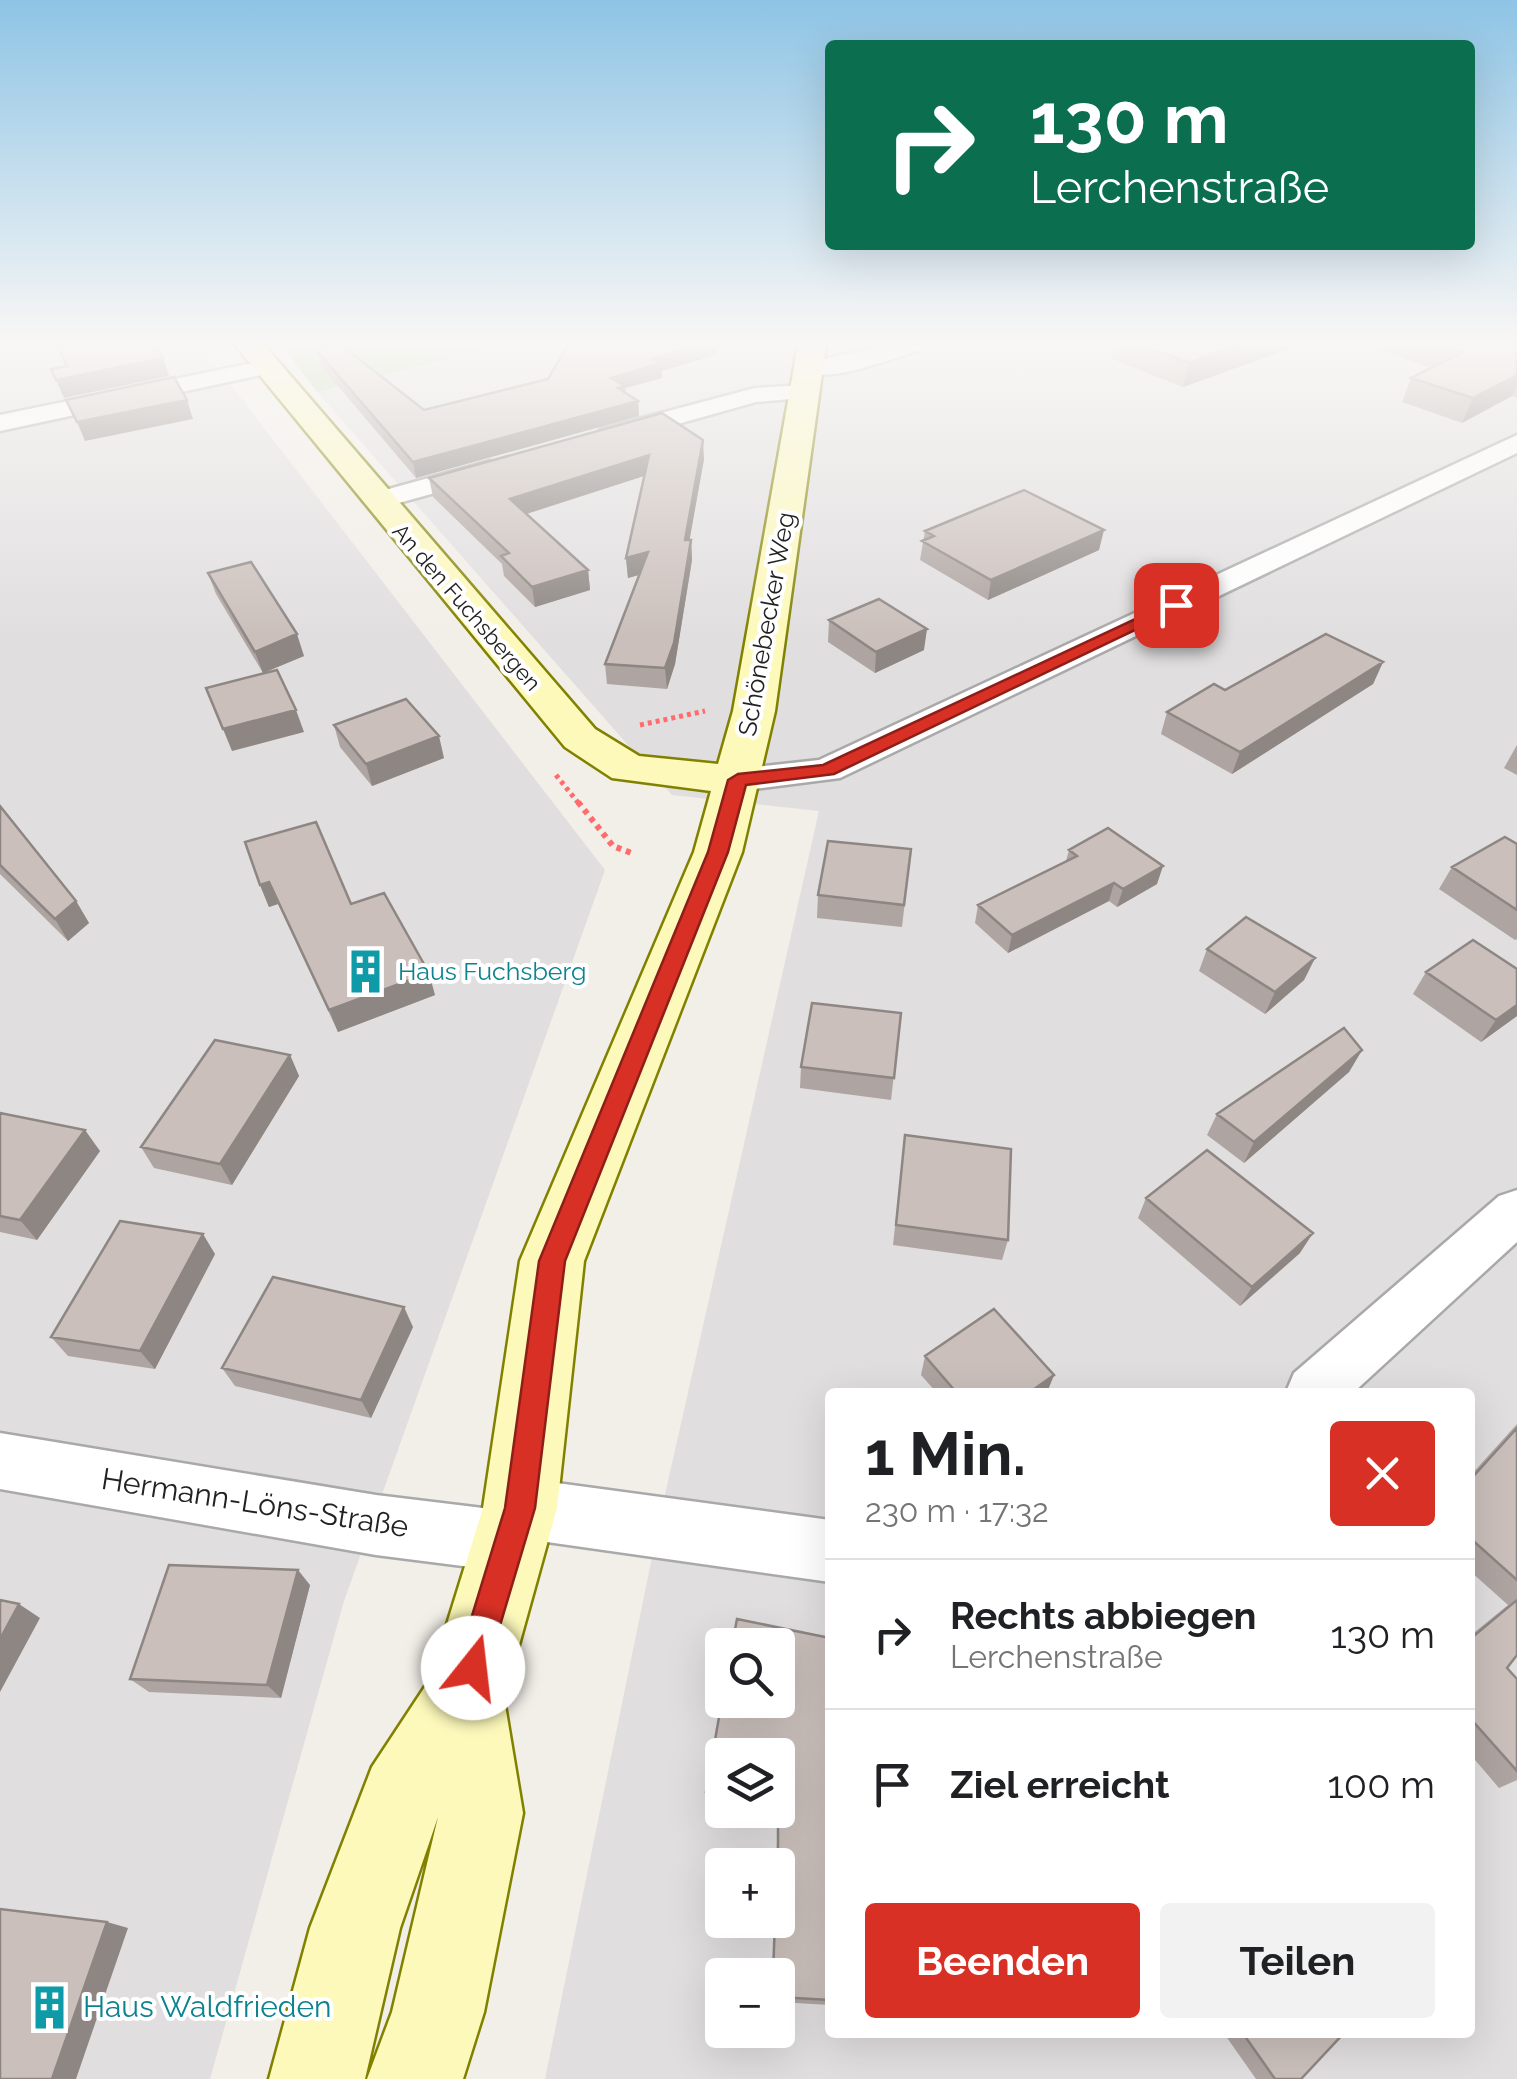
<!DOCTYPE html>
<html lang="de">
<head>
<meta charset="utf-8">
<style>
	:root { --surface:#fff; --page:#f2f2f2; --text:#202124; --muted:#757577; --line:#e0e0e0; --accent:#d93025 }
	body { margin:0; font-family:Raleway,sans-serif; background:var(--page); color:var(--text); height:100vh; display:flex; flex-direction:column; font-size:38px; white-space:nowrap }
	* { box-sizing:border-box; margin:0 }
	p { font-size:32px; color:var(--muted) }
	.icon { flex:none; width:55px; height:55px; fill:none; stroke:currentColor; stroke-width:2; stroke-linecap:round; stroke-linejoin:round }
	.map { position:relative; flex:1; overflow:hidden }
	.details { position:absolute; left:825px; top:1388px; width:650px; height:650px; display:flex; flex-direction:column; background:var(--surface); border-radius:10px; box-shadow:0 10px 40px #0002 }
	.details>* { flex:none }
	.banner { position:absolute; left:825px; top:40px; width:650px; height:210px; border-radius:10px; box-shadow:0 10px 40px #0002; background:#0b6e4f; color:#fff; overflow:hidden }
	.fabs { position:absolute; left:705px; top:1628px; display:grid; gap:20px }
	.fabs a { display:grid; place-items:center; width:90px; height:90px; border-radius:10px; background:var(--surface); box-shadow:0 10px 40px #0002; font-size:50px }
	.pin { position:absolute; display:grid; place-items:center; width:85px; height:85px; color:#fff; margin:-42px; border-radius:20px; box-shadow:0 5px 15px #0006 }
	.me { position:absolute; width:110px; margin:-55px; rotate:16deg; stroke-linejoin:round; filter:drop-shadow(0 0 8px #0008) }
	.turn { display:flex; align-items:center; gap:35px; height:210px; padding:0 40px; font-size:45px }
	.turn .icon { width:130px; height:130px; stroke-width:2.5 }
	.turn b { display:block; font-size:70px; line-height:85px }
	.round { display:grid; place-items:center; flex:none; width:105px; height:105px; border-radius:10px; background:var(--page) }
	.headline { display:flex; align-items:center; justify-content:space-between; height:170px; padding:0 40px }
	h1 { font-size:60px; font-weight:700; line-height:75px }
	.button { display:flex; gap:20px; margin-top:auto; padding:20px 40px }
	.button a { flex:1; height:115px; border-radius:10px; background:var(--accent); color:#fff; font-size:40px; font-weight:700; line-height:115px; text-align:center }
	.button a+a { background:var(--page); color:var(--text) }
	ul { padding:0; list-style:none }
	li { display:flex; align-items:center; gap:30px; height:150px; padding:0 40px; border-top:2px solid var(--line) }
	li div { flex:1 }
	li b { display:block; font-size:38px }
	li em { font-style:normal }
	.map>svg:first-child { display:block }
	.residential { fill:#e0dedf; fill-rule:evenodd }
	.forest { fill:#b2d39b }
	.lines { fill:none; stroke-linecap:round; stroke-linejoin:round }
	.street-casing { stroke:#a9a9a9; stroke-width:5 }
	.secondary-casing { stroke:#818100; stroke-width:5 }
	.path-far1 { stroke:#ff6c6d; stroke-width:5; stroke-dasharray:4 4; stroke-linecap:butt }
	.path { stroke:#ff6c6d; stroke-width:6; stroke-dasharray:5 5; stroke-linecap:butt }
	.street { fill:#fff; fill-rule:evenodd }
	.secondary { fill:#fdf9bb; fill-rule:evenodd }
	.wall { fill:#aea4a1 }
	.shaded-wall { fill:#8d8683 }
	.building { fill:#cabfbb; stroke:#8d8683; stroke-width:2.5 }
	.route { fill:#d93025; stroke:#8d1f18; stroke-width:2.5 }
	.labels { text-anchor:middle; stroke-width:8; stroke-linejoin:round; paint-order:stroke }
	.far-street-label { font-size:22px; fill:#222; stroke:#fff }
	.street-label { font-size:25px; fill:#222; stroke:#fff }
	.culture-label { font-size:25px; fill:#0d838f; stroke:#fff; text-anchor:start }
	.near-street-label { font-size:30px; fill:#222; stroke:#fff }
	.near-culture-label { font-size:30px; fill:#0d838f; stroke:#fff; text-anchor:start }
</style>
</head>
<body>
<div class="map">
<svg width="1517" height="2079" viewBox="0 0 1517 2079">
	<rect width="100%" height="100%" fill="#f2eee8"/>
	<!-- residential -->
	<path class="residential" d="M0,345h200l405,525 -261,731 -134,478h-210z
		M504,345h1013v1734h-972l119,-580 155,-688 -147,-16 -355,-403zM830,1392h640v640h-640zM722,1645h56v55h-56zM722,1755h56v55h-56zM722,1865h56v55h-56zM722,1975h56v55h-56z"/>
	<!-- forest -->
	<path class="forest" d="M281,345h223l-187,47z"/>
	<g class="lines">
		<defs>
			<path id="street" d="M887,345h36l-3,5c-27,8 -102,39 -123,17 5,-5 74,-17 90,-22z
				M267,360l8,2 4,5 -4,5 -275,59v-16z
				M804,385l9,2 3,5 -3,5 -57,5 -146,41 -13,-8 4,-6 154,-41z
				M1517,435v18l-677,325 -102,13 -13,-3 -5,-8 5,-8 13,-3 81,-9z
				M490,461l14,8 -4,6 -123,34 -14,-8 4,-6z
				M1517,1190v52l-163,150h-68l8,-19 205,-177z
				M0,1433l376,62 115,14 8,-22 21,-9 310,42v62l-290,-41 -8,23 -22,8 -134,-17 -376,-66z"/>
			<path id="secondary" d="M235,345h29l331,384 44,27 79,8 15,-53 65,-366h28l-51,366 -33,141 -158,409 -27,247 -53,191 19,114 -39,199 -21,67h-96l25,-67 46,-195 -38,111 -35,151h-96l41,-151 62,-161 58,-88 53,-171 37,-247 174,-409 17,-61 -99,-13 -47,-31z"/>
		</defs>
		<!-- street casing -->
		<use href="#street" class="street-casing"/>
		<!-- secondary casing -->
		<use href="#secondary" class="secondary-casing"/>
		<!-- path-far1 -->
		<path class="path-far1" d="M640,725l65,-14
			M556,775l24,30"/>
		<!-- path -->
		<path class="path" d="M578,802l35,44 21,8"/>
		<!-- street -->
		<use href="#street" class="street"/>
		<!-- secondary -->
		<use href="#secondary" class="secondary"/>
	</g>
	<!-- wall -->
	<path class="wall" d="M568,345h151l-4,10 -53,16v7l-37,10 1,5 12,8 1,15 -223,62 -95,-112 -3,-14 106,58 124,-31z
		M1115,345h185l-117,42 -71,-28z
		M1364,345h153v53l-5,-2 -50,27 -60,-21 9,-24 20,-10z
		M704,459l-15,81h2l1,20 -17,104 -8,25 -60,-5 -2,-20 34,-89 -11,3 -2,-20 18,-82 -117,38 61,56 2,20 -55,17 -31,-31 -2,-12 -69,-67 -4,-19z
		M925,531l174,19 -111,50 -68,-40z
		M208,573l96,83 -41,17 -47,-79z
		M829,620l95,30 -49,23 -47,-31z
		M1383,662l-10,22 -141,90 -71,-40 6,-22 58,-22z
		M334,725l110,33 -72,28 -32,-39z
		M1517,745v30l-13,-7z
		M0,806l76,95 13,22 -21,18 -68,-67z
		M1517,844v95l-2,1 -76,-51 13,-22z
		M911,849l-9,78 -85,-9 1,-23z
		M1069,850l88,34 -40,23 -8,-6 -101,52 -33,-30 3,-18 88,-44z
		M260,885l91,19 84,91 -97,37 -60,-128 -9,3z
		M1207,949l108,9 -11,22 -39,34 -66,-43z
		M1426,972l91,44 -36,26 -68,-48z
		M901,1013l-10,87 -91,-12 1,-21z
		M1362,1050l-13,22 -105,91 -37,-28 10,-21z
		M290,1055l9,21 -67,109 -78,-17 -13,-21z
		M0,1113l100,38 -63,89 -37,-8z
		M905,1135l103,105 -6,20 -109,-15z
		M1146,1198l154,55 -60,53 -102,-88z
		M215,1254l-60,115 -87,-13 -17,-19z
		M413,1327l-42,91 -136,-32 -13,-18z
		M925,1356l129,19 -7,17h-111l-15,-17z
		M1517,1424v231l-10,13 10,11v101l-18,8 -29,-34v-118l38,-31 -38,-34v-95z
		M310,1585l-29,113 -132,-6 -19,-13z
		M737,1619l93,19v367l-52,-3v-27h-5l1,-55h4v-55h-2l2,-46 -44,-9h44v-55h-56v52l-14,-3 -2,-12 16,-92h56v-55h-46z
		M1223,2032h122l-44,47h-45z"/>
	<!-- shaded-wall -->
	<path class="shaded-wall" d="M701,345h18l-4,10 -53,16v7l-37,10 1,12 -15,-22 42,-19z
		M1240,345h60l-117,42 6,-24z
		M163,358l6,18 -105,22 -8,-18z
		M1517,375v10l-5,11 -50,27 11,-25z
		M187,400l6,19 -108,22 -8,-19z
		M638,401l1,15 -223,62 -3,-16z
		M703,440l1,19 -18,101 -1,-20z
		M649,455l1,19 -137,44 -3,-19z
		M1104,530l-5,20 -111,50 3,-20z
		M691,540l1,20 -17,104 -8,25 -2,-21z
		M648,552l1,20 -21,6 -2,-20z
		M588,570l2,20 -55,17 -3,-20z
		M927,629l-3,21 -49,23 1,-21z
		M297,634l7,22 -41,17 -8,-21z
		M1383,662l-10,22 -141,90 8,-22z
		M296,710l8,22 -72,19 -9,-22z
		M439,736l5,22 -72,28 -6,-22z
		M1163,866l-6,18 -40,23 6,-18z
		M269,882l9,22 -9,3 -9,-22z
		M1114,883l-5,18 -101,52 4,-18z
		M76,901l13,22 -21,18 -13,-22z
		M1315,958l-11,22 -39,34 10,-22z
		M429,973l6,22 -97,37 -9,-22z
		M1517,1005v11l-36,26 15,-22z
		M1362,1050l-13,22 -105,91 10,-21z
		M290,1055l9,21 -67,109 -12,-21z
		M85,1130l15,21 -63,89 -17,-20z
		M1313,1233l-13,20 -60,53 12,-19z
		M203,1234l12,20 -60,115 -15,-18z
		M404,1307l9,20 -42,91 -10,-18z
		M1054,1375l-7,17h-17z
		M298,1570l12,15 -29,113 -14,-13z
		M19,1604l21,14 -40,74v-53z
		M107,1922l21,6 -52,151h-24z"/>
	<!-- building -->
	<path class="building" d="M57,345h99l7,13 -107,22 -5,-11 16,-3z
		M324,345h17l83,65 124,-31 20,-34h133l-48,14 8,4 -50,15 14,8 -7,2 20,13 -225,61 -95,-110z
		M1142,345h98l-51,18z
		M1441,345h76v30l-44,23 -62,-20 52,-26z
		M174,377l13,23 -110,22 -11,-22z
		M662,413l41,27 -18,100h6l-17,103 -9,25 -60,-4 43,-112 -22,6 23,-103 -139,44 78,71 -56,17 -31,-31 8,-3 -80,-75z
		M1024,490l80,40 -113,50 -69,-39 12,-5 -9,-5z
		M251,562l46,72 -42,18 -47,-79z
		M879,599l48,30 -51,23 -47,-32z
		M1326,634l57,28 -143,90 -73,-40 47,-28 11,6z
		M277,670l19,40 -73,19 -17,-41z
		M406,699l33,37 -73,28 -32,-39z
		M0,806l76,95 -21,18 -55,-54z
		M316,822l35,82 33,-11 45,80 -100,37 -60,-128 -9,3 -15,-43z
		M1108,828l55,38 -40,23 -9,-6 -102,52 -34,-30 99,-49 -8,-6z
		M1505,837l12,7v66l-65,-43z
		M828,841l83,8 -7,56 -86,-10z
		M1246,917l69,41 -40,34 -68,-43z
		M1473,940l44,29v36l-21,15 -70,-48z
		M812,1003l89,10 -7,65 -93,-11z
		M1344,1028l18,22 -108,92 -37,-28z
		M215,1040l75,15 -70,109 -79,-17z
		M0,1113l85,17 -65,90 -20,-4z
		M905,1135l106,14 -3,91 -112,-15z
		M1207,1150l106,83 -61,54 -106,-89z
		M120,1221l83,13 -63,117 -89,-14z
		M273,1277l131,30 -43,93 -139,-32z
		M994,1309l60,66 -24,17h-74l-31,-36z
		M1517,1428v152l-47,-42v-58z
		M169,1565l129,5 -31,115 -137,-6z
		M0,1600l19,4 -19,35z
		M1517,1600v55l-10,13 10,11v92l-47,-53v-79z
		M737,1619l93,19v362l-52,-3v-22h-5l2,-55h3v-165h-56v40l-16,-3 16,-92h56v-55h-46z
		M0,1909l107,13 -55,157h-52z
		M1242,2032h103l-44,47h-26z"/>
	<!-- sky -->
	<linearGradient id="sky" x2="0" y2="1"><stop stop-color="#8ec4e5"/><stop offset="0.54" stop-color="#f9f7f5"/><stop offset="1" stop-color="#f9f7f5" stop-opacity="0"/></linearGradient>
	<rect width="1517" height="636" fill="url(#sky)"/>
	<!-- route -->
	<path class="route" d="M1176,600l7,5 -2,3 -347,166 -88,11 -18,67 -163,409 -30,247 -51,171 -11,5 -12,-5 -5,-11 49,-160 34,-247 169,-409 20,-72 10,-6 85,-9z"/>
	<!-- icons -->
	<defs>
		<symbol id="building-bare" viewBox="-9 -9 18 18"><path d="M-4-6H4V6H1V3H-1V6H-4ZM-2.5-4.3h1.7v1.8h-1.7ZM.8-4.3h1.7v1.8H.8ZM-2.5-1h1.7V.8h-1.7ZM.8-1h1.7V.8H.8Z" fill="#0f9aa8" stroke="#fff" stroke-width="2.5" paint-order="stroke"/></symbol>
	</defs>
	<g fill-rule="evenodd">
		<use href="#building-bare" x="334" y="940" width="63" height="63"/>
		<use href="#building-bare" x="18" y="1976" width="63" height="63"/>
	</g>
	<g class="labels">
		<!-- far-street labels -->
		<g class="far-street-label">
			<text transform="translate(467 607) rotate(49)" y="8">An den Fuchsbergen</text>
		</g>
		<!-- street labels -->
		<g class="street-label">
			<text transform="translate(766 624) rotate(-80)" y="9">Schönebecker Weg</text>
		</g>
		<!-- culture labels -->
		<g class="culture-label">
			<text x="398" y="980">Haus Fuchsberg</text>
		</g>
		<!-- near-street labels -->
		<g class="near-street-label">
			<text transform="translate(255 1503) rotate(9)" y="10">Hermann-Löns-Straße</text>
		</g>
		<!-- near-culture labels -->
		<g class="near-culture-label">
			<text x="83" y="2017">Haus Waldfrieden</text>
		</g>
	</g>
</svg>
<div class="fabs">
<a><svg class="icon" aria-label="search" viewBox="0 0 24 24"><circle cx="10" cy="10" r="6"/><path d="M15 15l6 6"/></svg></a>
<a><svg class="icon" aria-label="layers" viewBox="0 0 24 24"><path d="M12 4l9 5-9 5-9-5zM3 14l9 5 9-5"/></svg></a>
<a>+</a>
<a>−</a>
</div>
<div class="pin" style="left:1176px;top:605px;background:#d93025"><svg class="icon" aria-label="arrive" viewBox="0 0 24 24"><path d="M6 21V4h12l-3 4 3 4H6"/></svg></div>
<svg class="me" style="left:473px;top:1668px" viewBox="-20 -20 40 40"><circle r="19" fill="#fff"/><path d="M0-13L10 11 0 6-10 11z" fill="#d93025"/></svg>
<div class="banner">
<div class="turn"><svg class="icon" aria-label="right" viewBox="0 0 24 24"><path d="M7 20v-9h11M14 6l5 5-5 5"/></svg><div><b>130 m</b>Lerchenstraße</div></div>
</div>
<section class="details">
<div class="headline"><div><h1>1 Min.</h1><p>230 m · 17:32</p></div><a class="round" style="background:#d93025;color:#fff"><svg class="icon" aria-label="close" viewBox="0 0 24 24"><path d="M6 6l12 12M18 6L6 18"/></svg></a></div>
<ul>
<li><svg class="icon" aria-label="right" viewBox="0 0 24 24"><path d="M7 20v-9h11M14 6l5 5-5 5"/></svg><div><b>Rechts abbiegen</b><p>Lerchenstraße</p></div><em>130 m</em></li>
<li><svg class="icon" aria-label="arrive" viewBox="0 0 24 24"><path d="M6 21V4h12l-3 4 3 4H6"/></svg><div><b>Ziel erreicht</b></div><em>100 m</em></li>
</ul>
<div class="button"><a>Beenden</a><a>Teilen</a></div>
</section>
</div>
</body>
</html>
